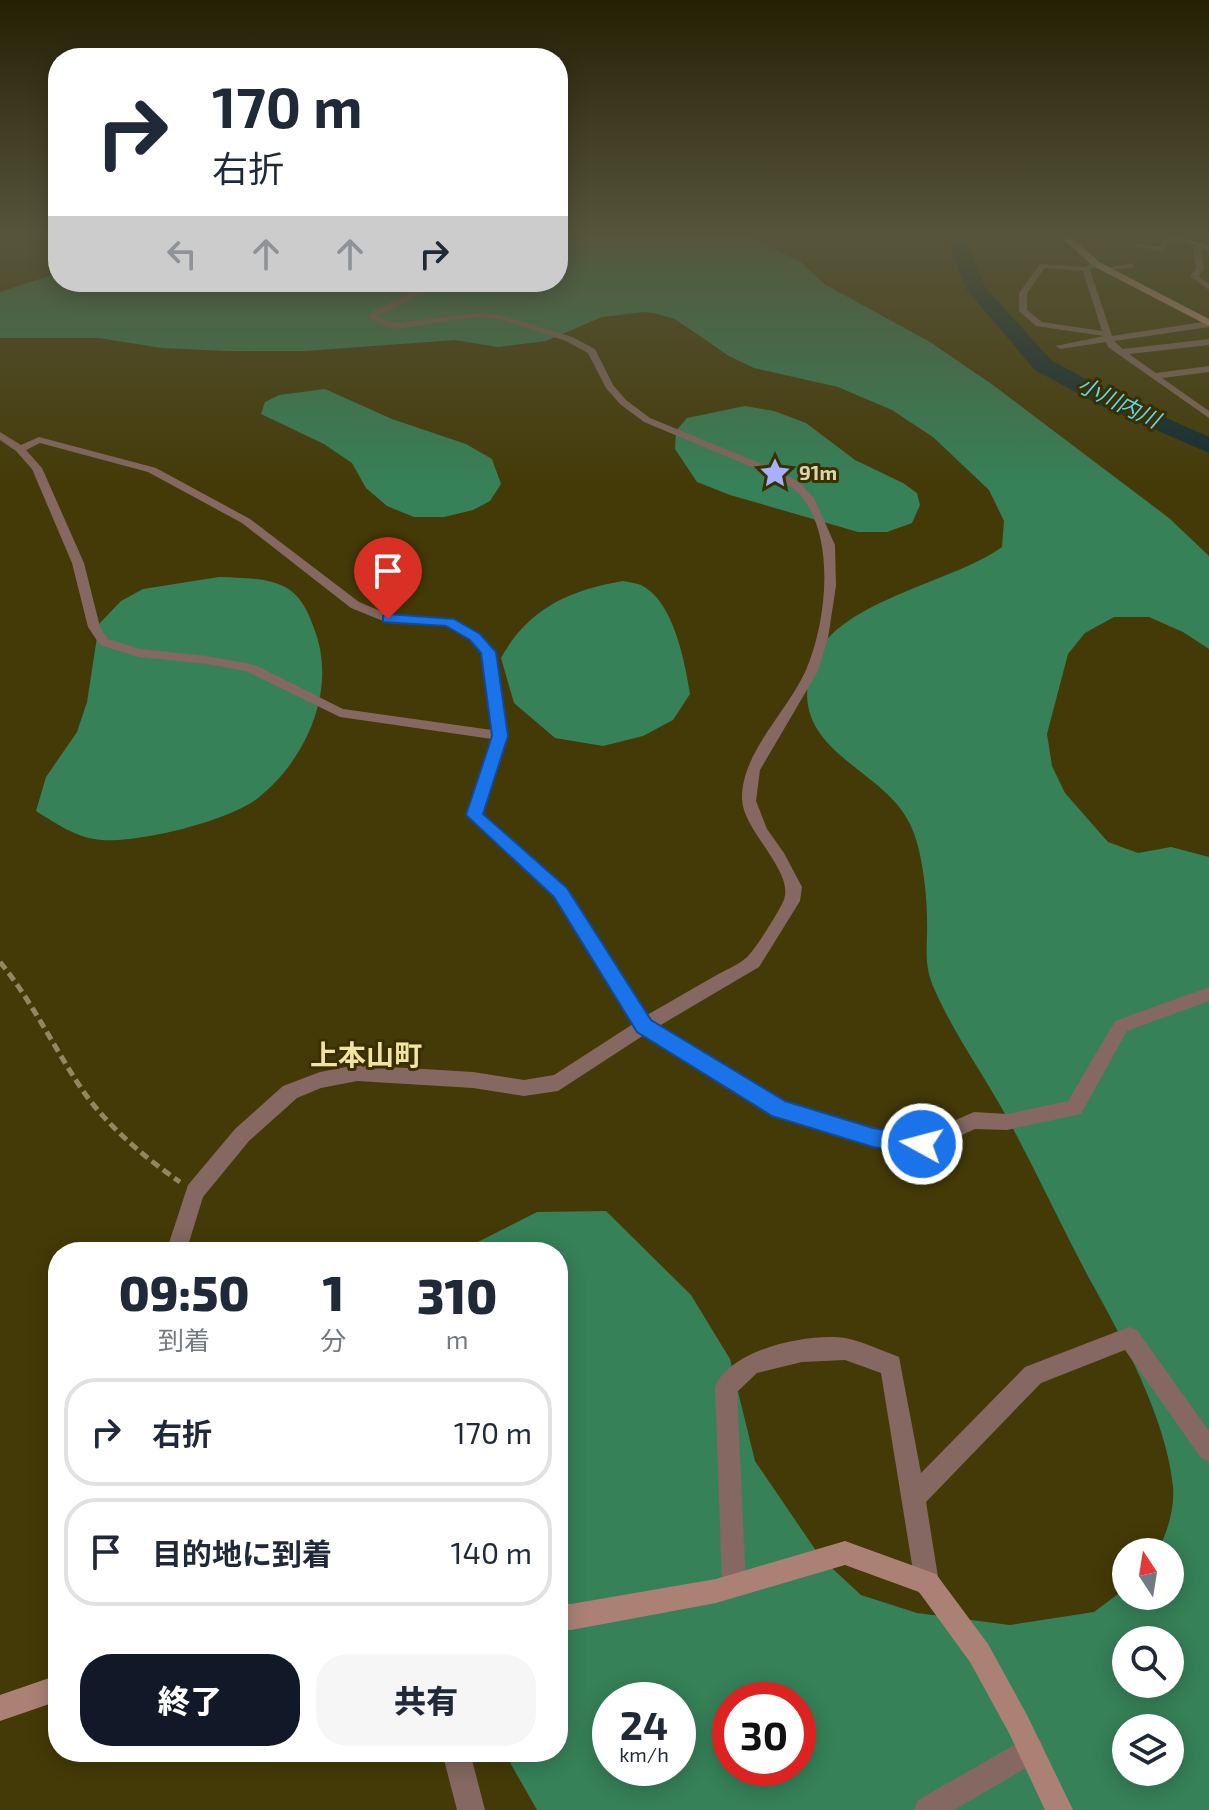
<!DOCTYPE html>
<html lang="ja">
<head>
<meta charset="utf-8">
<style>
	:root { --surface:#fff; --page:#f6f6f7; --text:#1f2937; --muted:#747a83; --line:#e0e1e3; --accent:#111827 }
	body { margin:0; font-family:"Exo 2","Noto Sans JP",sans-serif; background:var(--page); color:var(--text); height:100vh; display:flex; flex-direction:column; font-size:30px; white-space:nowrap }
	* { box-sizing:border-box; margin:0 }
	p { font-size:26px; color:var(--muted) }
	.icon { flex:none; width:44px; height:44px; fill:none; stroke:currentColor; stroke-width:2; stroke-linecap:round; stroke-linejoin:round }
	.map { position:relative; flex:1; overflow:hidden }
	.drawer { position:absolute; left:48px; top:1242px; width:520px; height:520px; display:flex; flex-direction:column; background:var(--surface); border-radius:32px; box-shadow:0 4px 20px #0003 }
	.drawer>* { flex:none }
	.hud { position:absolute; left:48px; top:48px; width:520px; height:244px; border-radius:32px; box-shadow:0 4px 20px #0003; background:#fff; color:var(--text); overflow:hidden }
	.needle { width:52px; rotate:348deg }
	.tools { position:absolute; left:1112px; top:1538px; display:grid; gap:16px }
	.tools a { display:grid; place-items:center; width:72px; height:72px; border-radius:50%; background:var(--surface); box-shadow:0 4px 20px #0003; font-size:40px }
	.speed { position:absolute; left:592px; top:1682px; display:flex; gap:16px; font-size:40px; font-weight:700; text-align:center }
	.speed>* { display:grid; place-content:center; width:104px; height:104px; border-radius:50%; background:var(--surface); box-shadow:0 4px 20px #0003; line-height:1 }
	.speed small { font-size:20px; font-weight:400 }
	.speed .limit { border:12px solid #d22; background:#fff; color:#111 }
	.pin { position:absolute; display:grid; place-items:center; width:68px; height:68px; color:#fff; margin:-82px -34px; border-radius:50% 50% 50% 0; rotate:-45deg; box-shadow:0 0 8px #0007 }
	.pin .icon { rotate:45deg }
	.me { position:absolute; width:88px; margin:-44px; rotate:277deg; stroke-linejoin:round; filter:drop-shadow(0 0 6px #0008) }
	.turn { display:flex; align-items:center; gap:28px; height:168px; padding:0 32px; font-size:36px }
	.turn .icon { width:104px; height:104px; stroke-width:2.5 }
	.turn b { display:block; font-size:56px; line-height:68px }
	.lanes { display:flex; align-items:center; height:76px; padding:0 32px; background:#0003; justify-content:center; gap:40px; direction:ltr }
	.lanes .off { opacity:.35 }
	.eta { display:flex; justify-content:space-evenly; align-items:center; height:136px; text-align:center }
	.eta b { font-size:48px; font-weight:800; line-height:56px }
	.button { display:flex; gap:16px; margin-top:auto; padding:16px 32px }
	.button a { flex:1; height:92px; border-radius:32px; background:var(--accent); color:#fff; font-size:32px; font-weight:800; line-height:92px; text-align:center }
	.button a+a { background:var(--page); color:var(--text) }
	ul { padding:0; list-style:none }
	li { display:flex; align-items:center; gap:24px; height:108px; margin:0 16px 12px; padding:0 16px; border:4px solid var(--line); border-radius:32px }
	li div { flex:1 }
	li b { display:block; font-size:30px }
	li em { font-style:normal }
	.map>svg:first-child { display:block }
	.forest { fill:#368158; fill-rule:evenodd }
	.lines { fill:none; stroke-linecap:round; stroke-linejoin:round }
	.river { fill:#122b31; fill-rule:evenodd }
	.path { stroke:#918860; stroke-width:5; stroke-dasharray:9 5; stroke-linecap:butt }
	.street { fill:#846861; fill-rule:evenodd }
	.secondary { fill:#ac8175; fill-rule:evenodd }
	.primary { fill:#cb9485; fill-rule:evenodd }
	.route { fill:#1a73e8; stroke:#114b97; stroke-width:2 }
	.labels { text-anchor:middle; stroke-width:6; stroke-linejoin:round; paint-order:stroke }
	.far-poi-label { font-size:20px; font-weight:bold; fill:#dbd4b5; stroke:#3a2f00; text-anchor:start }
	.far-water-label { font-size:22px; font-style:italic; fill:#5ad7f5; stroke:#3a2f00 }
	.quarter-label { font-size:28px; font-weight:bold; fill:#f3e4a3; stroke:#3a2f00 }
</style>
</head>
<body>
<div class="map">
<svg width="1209" height="1810" viewBox="0 0 1209 1810">
	<rect width="100%" height="100%" fill="#443a07"/>
	<!-- forest -->
	<path class="forest" d="M747,235l55,28 22,21 106,58 63,43 176,133 40,38v93l-26,-17 -34,-15h-35l-29,16 -17,21 -21,80 5,32 13,27 43,49 30,11 33,-6 38,10v953h-672l-33,-58h54v-500h-100l79,-40 69,-1 85,84 39,64 25,102 66,97 40,37 56,18 93,12 84,-13 32,-24v8h44v-44h-13c10,-18 18,-44 16,-65 -6,-67 -51,-150 -84,-209 -29,-54 -54,-110 -84,-164 -23,-42 -53,-83 -72,-128 -10,-24 -5,-41 -6,-66 0,-27 -5,-72 -17,-96 -28,-59 -128,-73 -97,-161 21,-62 140,-80 189,-116l2,-26 -15,-31 -56,-53 -41,-27 -54,-23 -84,-19 -25,-12 -54,-37 -21,-6 -11,-1 -41,5 -56,24 -48,6 -43,-7 -150,11h-77l-66,-3 -63,-10h-99v-46l58,-19v9h500v-46zM1126,1640h44v44h-44zM610,1700h68v68h-68zM730,1700h68v68h-68zM1126,1728h44v44h-44z
		M325,389l67,30 74,25 26,15 9,25 -11,17 -17,9 -29,7h-30l-27,-11 -21,-18 -14,-25 -28,-19 -63,-30 4,-12 14,-7z
		M745,406l29,5 32,12 49,37 48,23 14,10 3,12 -8,18 -25,9h-29l-128,-37 -33,-13 -22,-33 1,-18 11,-13z
		M219,577c21,1 46,0 66,10 17,9 24,27 30,44 22,60 -9,129 -57,167 -29,23 -119,45 -156,42 -26,-2 -45,-16 -66,-29l10,-34 31,-45 10,-30 12,-78 22,-23 22,-12z
		M623,581c5,1 13,2 18,4 33,16 44,78 49,109l-17,26 -30,16 -40,10 -48,-8 -41,-35 -13,-45c27,-49 68,-68 122,-77z"/>
	<g class="lines">
		<!-- river -->
		<path class="river" d="M946,235h18l21,52 66,73 64,35 94,42v16l-110,-48 -64,-35 -69,-81z"/>
		<!-- path -->
		<path class="path" d="M0,962c32,39 53,84 81,126 25,37 63,69 99,94"/>
		<!-- street -->
		<path class="street" d="M1177,236l3,4 -9,2 -9,9 -27,-5 4,-2 21,3 5,-9z
			M1205,244v4h-4l3,21 -6,7 11,8v6l-19,-14 6,-7 -3,-22z
			M1093,262l7,2 -10,6 22,66 97,-15v6l-95,14 9,8 86,-10v6l-80,9 27,19 53,-7v6l-47,6 47,33v7l-101,-71 -2,-5 -46,7 -4,-3 48,-10 -68,-10 -17,-15v-18l21,-29 45,3zM1045,268l38,3 19,60 -60,-9 -15,-12v-17z
			M1132,263l3,4 -29,4 -4,-2z
			M432,282h10l-65,35 18,6 82,-10 24,2 71,22 23,12 18,36 13,15 24,18 129,53 20,11 15,16 21,47 1,41 -8,52 -10,33 -58,99 -4,31 11,28 17,24 18,34 -2,14 -41,66 -100,59 126,76 88,26 48,7 53,-23 33,2 61,-13 47,-80 94,-34v14l-82,30 -46,83 -74,16 -32,-1 -53,24 -49,-7 -100,-31 -129,-80 -86,56 -34,5 -51,-8 -116,-7 -36,7 -24,10 -48,43 -46,56 -17,55h-20l22,-67 47,-56 48,-43 37,-14 37,-7 116,7 51,8 30,-5 79,-51 -79,-128 -87,-81 25,-76 -152,-22 -94,-46 -39,-7 -68,-7 -39,-12 -12,-18 -16,-64 -40,-94 -16,-18 -16,-11v-8l21,13 18,-8 117,31 94,51 109,83 31,13 63,4 26,15 15,18 13,84 -25,78 84,74 81,127c23,-13 45,-26 68,-39 10,-6 23,-11 31,-18 9,-8 32,-45 37,-56 14,-29 -40,-70 -41,-103 -1,-46 46,-88 64,-129 20,-47 29,-125 -1,-169 -9,-13 -21,-19 -34,-26l-127,-53 -24,-18 -14,-16 -18,-35 -22,-12 -66,-22 -23,-2 -83,12 -26,-11 6,-8zM40,443l108,29 94,51 109,85 37,15 58,3 25,14 11,13 10,77 -149,-21 -88,-44 -48,-9 -67,-7 -32,-10 -8,-12 -16,-64 -42,-95 -16,-18z
			M1129,1327l8,3 72,101v31l-8,-4 -76,-108 -84,33 -115,119 13,81 -3,9 -9,3 -9,-3 -3,-9 -34,-210 -36,-13 -43,2 -45,11 -20,19 9,193 -3,9 -9,3 -9,-3 -3,-9 -7,-198c15,-38 93,-54 130,-49 17,3 38,13 54,19l22,116 104,-106z
			M1030,1736l10,4 4,10 -4,10 -86,50h-40l4,-10z
			M442,1752h28l15,58h-28z"/>
		<!-- secondary -->
		<path class="secondary" d="M1165,235h11l33,11v4z
			M845,1541l91,33 52,70 39,71 46,95h-28l-36,-77 -39,-71 -51,-70 -74,-27 -129,38 -145,27 -13,-1v-26l13,1 145,-25z
			M58,1675v26l-58,20v-26z"/>
		<!-- primary -->
		<path class="primary" d="M1059,235h10l30,27 110,57v7l-116,-60z"/>
	</g>
	<!-- sky -->
	<linearGradient id="sky" x2="0" y2="1"><stop stop-color="#252004"/><stop offset="0.48" stop-color="#56553c"/><stop offset="1" stop-color="#56553c" stop-opacity="0"/></linearGradient>
	<rect width="1209" height="489" fill="url(#sky)"/>
	<!-- route -->
	<path class="route" d="M388,614l66,5 26,15 16,18 12,84 -25,78 84,74 84,132 134,81 88,27 56,9 4,7 -4,7 -7,3 -49,-7 -101,-31 -135,-84 -83,-135 -88,-82 26,-79 -11,-83 -11,-13 -24,-14 -63,-4v-6z"/>
	<!-- icons -->
	<defs>
		<symbol id="sight-bare" viewBox="-9 -9 18 18"><path d="M0-6L1.8-2.2L6-1.7L2.9 1.2L3.7 5.4L0 3.3L-3.7 5.4L-2.9 1.2L-6-1.7L-1.8-2.2Z" fill="#a5b1fc" stroke="#3a2f00" stroke-width="2.5" paint-order="stroke"/></symbol>
	</defs>
	<g fill-rule="evenodd">
		<use href="#sight-bare" x="753" y="451" width="44" height="44"/>
	</g>
	<g class="labels">
		<!-- far-poi labels -->
		<g class="far-poi-label">
			<text x="799" y="480">91m</text>
		</g>
		<!-- far-water labels -->
		<g class="far-water-label">
			<text transform="translate(1119 402) rotate(26)" y="8">小川内川</text>
		</g>
		<!-- quarter labels -->
		<g class="quarter-label">
			<text x="366" y="1065">上本山町</text>
		</g>
	</g>
</svg>
<div class="tools">
<a><svg class="needle" viewBox="-14 -14 28 28"><path d="M0-13l5 13h-10z" fill="#e53935"/><path d="M0 13l5-13h-10z" fill="#747a83"/></svg></a>
<a><svg class="icon" aria-label="search" viewBox="0 0 24 24"><circle cx="10" cy="10" r="6"/><path d="M15 15l6 6"/></svg></a>
<a><svg class="icon" aria-label="layers" viewBox="0 0 24 24"><path d="M12 4l9 5-9 5-9-5zM3 14l9 5 9-5"/></svg></a>
</div>
<div class="speed"><div>24<small>km/h</small></div><div class="limit">30</div></div>
<div class="pin" style="left:388px;top:619px;background:#d93025"><svg class="icon" aria-label="arrive" viewBox="0 0 24 24"><path d="M6 21V4h12l-3 4 3 4H6"/></svg></div>
<svg class="me" style="left:922px;top:1144px" viewBox="-20 -20 40 40"><circle r="17" fill="#1a73e8" stroke="#fff" stroke-width="3"/><path d="M0-11L8 9 0 5-8 9z" fill="#fff"/></svg>
<div class="hud">
<div class="turn"><svg class="icon" aria-label="right" viewBox="0 0 24 24"><path d="M7 20v-9h11M14 6l5 5-5 5"/></svg><div><b>170 m</b>右折</div></div>
<div class="lanes"><svg class="icon off" aria-label="left" viewBox="0 0 24 24"><path d="M17 20v-9H6M10 6l-5 5 5 5"/></svg><svg class="icon off" aria-label="ahead" viewBox="0 0 24 24"><path d="M12 20V5M6 11l6-6 6 6"/></svg><svg class="icon off" aria-label="ahead" viewBox="0 0 24 24"><path d="M12 20V5M6 11l6-6 6 6"/></svg><svg class="icon" aria-label="right" viewBox="0 0 24 24"><path d="M7 20v-9h11M14 6l5 5-5 5"/></svg></div>
</div>
<section class="drawer">
<div class="eta">
<div><b>09:50</b><p>到着</p></div>
<div><b>1</b><p>分</p></div>
<div><b>310</b><p>m</p></div>
</div>
<ul>
<li><svg class="icon" aria-label="right" viewBox="0 0 24 24"><path d="M7 20v-9h11M14 6l5 5-5 5"/></svg><div><b>右折</b></div><em>170 m</em></li>
<li><svg class="icon" aria-label="arrive" viewBox="0 0 24 24"><path d="M6 21V4h12l-3 4 3 4H6"/></svg><div><b>目的地に到着</b></div><em>140 m</em></li>
</ul>
<div class="button"><a>終了</a><a>共有</a></div>
</section>
</div>
</body>
</html>
